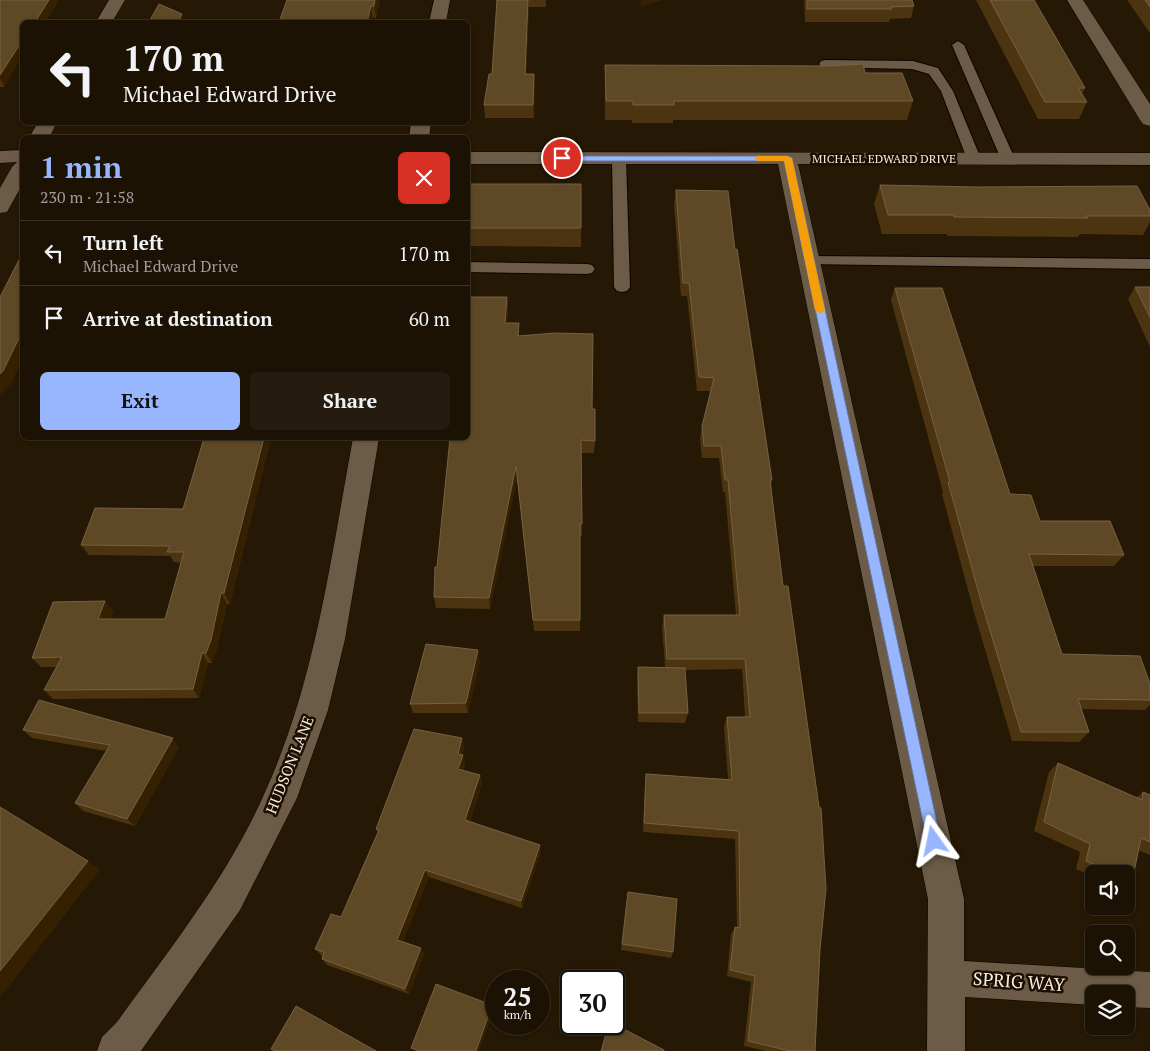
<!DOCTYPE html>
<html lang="en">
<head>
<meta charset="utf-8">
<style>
	:root { --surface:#1c1204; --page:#251b0e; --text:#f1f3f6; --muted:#a09e9a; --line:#3a3226; --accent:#97b6fd }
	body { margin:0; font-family:"PT Serif",serif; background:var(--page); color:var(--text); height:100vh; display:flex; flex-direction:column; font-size:19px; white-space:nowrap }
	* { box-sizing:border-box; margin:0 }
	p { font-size:16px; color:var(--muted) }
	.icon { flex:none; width:28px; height:28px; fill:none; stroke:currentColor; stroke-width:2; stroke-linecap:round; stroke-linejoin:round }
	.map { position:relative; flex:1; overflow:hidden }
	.drawer { position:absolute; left:20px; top:135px; width:450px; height:305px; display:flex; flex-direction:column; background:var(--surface); border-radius:8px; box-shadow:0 1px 4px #0004,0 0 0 1px var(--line) }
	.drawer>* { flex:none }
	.hud { position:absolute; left:20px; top:20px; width:450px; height:105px; border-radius:8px; box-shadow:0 1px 4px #0004,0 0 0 1px var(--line); background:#1c1204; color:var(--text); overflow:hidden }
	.fabs { position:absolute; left:1085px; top:865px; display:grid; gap:10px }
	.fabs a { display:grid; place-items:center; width:50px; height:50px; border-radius:8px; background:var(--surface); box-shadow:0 1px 4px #0004,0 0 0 1px var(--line); font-size:25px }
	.speed { position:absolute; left:485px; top:970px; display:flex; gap:10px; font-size:25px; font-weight:700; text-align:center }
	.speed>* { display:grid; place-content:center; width:65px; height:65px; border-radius:50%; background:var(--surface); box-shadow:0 1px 4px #0004,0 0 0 1px var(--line); line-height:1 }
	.speed small { font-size:12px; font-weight:400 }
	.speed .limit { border:2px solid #111; border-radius:8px; background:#fff; color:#111 }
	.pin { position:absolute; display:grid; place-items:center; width:42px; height:42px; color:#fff; margin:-21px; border:2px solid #fff; border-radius:50%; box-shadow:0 1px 5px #0007 }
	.me { position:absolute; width:55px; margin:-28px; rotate:348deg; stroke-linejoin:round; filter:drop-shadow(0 0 4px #0008) }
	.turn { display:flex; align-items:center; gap:18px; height:105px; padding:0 20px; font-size:22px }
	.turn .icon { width:65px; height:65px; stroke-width:2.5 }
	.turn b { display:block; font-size:35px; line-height:42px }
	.round { display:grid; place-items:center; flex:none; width:52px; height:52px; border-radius:8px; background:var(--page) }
	.overview { display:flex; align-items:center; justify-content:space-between; height:85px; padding:0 20px }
	h1 { font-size:30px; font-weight:700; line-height:38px; color:var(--accent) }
	.cta { display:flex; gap:10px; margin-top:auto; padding:10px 20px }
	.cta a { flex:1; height:58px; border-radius:8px; background:var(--accent); color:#111; font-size:20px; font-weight:700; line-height:58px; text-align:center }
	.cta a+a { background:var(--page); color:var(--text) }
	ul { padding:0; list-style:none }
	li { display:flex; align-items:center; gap:15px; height:65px; padding:0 20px; border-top:1px solid var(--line) }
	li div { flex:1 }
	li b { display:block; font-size:19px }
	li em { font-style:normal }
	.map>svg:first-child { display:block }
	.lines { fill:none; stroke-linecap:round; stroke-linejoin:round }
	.lane-casing { stroke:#0e0400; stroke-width:2 }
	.street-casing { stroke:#0e0400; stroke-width:1 }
	.lane { fill:#6b5b47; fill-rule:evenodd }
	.street { fill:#6b5b47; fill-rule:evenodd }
	.wall { fill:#4c3410 }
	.shaded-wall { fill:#352002 }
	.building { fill:#5e4826; stroke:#766144 }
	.route { fill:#97b6fd; stroke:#6276a4 }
	.slow { fill:#f59e0b }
	.labels { text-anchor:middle; stroke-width:5; stroke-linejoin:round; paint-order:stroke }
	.far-street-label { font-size:12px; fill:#f6ece1; stroke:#1c0f00 }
	.street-label { font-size:15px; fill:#f6ece1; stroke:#1c0f00 }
	.near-street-label { font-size:18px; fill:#f6ece1; stroke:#1c0f00 }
</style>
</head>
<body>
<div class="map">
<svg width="1150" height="1051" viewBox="0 0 1150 1051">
	<rect width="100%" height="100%" fill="#251805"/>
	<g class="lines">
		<defs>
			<path id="lane" d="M958,41l6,4 51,114 -2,3 -5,1 -7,-4 -49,-114z
				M825,60l88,1 25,7 15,23 28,68 -7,4 -7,-4 -26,-68 -12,-17 -17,-5 -91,-2 -2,-3 2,-3z
				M619,154l7,4 4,129 -3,4 -5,1 -5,-1 -3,-4 -2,-129z
				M809,256l341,3v10l-346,-5 -3,-3 3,-3z
				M468,262l119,2 5,1 3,4 -3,4 -5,1 -119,-2z"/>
			<path id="street" d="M109,0h16l-13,22h-16z
				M434,0h16l-4,22h-17z
				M1067,0h16l67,104v22l-7,-2 -3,-4z
				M38,122h19l-8,16h-20z
				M411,122h20l-2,16h-20z
				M22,150v35l-15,27 -7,1v-25l12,-21 5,-5 -17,1v-12z
				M468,152l682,1v12l-352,-1 166,735v62l186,11v36l-24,-1v-13h-32v11l-129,-8v54h-38l1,-152 -150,-735h-310z
				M353,438h26l-34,201 -17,71 -31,88 -57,112 -97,138 -2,3h-44l5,-14 15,-15c54,-75 112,-147 149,-232 50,-111 65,-234 87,-352z"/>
		</defs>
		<!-- lane casing -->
		<use href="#lane" class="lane-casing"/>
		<!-- street casing -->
		<use href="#street" class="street-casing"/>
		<!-- lane -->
		<use href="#lane" class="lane"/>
		<!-- street -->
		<use href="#street" class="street"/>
	</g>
	<!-- wall -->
	<path class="wall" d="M0,0h59l-14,22h-23l-18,65h-4z
		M287,0h93l-4,18z
		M496,0h50v7h-17l-3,67h8l1,12 -1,32h-49l-1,-13 8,-31 5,-72z
		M804,0h108l2,6 -3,12 -21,1 -1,3h-84z
		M976,0h58l51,88 -3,6 5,8 -8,17h-41z
		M1127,0h23v33z
		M605,65l260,8 48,28 -6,19h-234v3h-41v-3h-27z
		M581,184v63l-113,-1v-46z
		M880,185l270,25v12l-7,13 -63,-1 -2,3 -131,-1v-2h-65l-8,-30z
		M676,190l59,60 37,230 -1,5 49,464 -5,102h-49l-22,-5 7,-64 -24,-6 4,-42 4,-7 2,1 -2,-89 -92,-7 2,-49 1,-9 82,5 -4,-52 3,-10h18l-3,-48 -57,1 3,43 -3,10 -47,-1 -1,-45 1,-10h27l-3,-41 2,-11h72l-11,-123h-2l-4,-34h-17l-2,-19 2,-13 9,-35h-14l-10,-95h-6l-7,-92z
		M1135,287h15v60l-22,-48z
		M895,288l115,206 30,27 84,34 -10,11h-81l29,88 88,30v21l-5,5 -64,-1 8,23 -10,10 -67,-1 -38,-129 -32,-118 1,-2 -52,-192z
		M507,297l1,13 -1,13 85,86 3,32 -1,12h-13l1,71v12h-2v95h-46l-17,-153 -27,131 -54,-1 -2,-11 3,-30z
		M204,438h67l-41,166h-3l-10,45 -5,14h-4l-9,35 -146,1 -9,-9 12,-23h-15l-9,-9 73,-57 8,10 -3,8h55l16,-56 -7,-1 -4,-6 -81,-1 -8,-10 102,-36z
		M480,661l-12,52h-55l-3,-9z
		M23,730l156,17 -44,79 -52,-15 -8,-8 31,-52 -74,-13z
		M462,738l2,10 -2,7 3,9 -2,7 17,4 2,9 -12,37 71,31 -19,56 -93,-31 -26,64 18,7 3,6 -15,40 -82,-29 -5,-6 1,-3 -2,-1 -6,-6 26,-32 37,-84 -2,-4z
		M1058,763l78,35 7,-6 7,3v60l-12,-5 -6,32 -6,4v-12h-32v3l-18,-8 4,-17 -46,-21 15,-59z
		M627,899l46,53 -2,6 -50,-8z"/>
	<!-- shaded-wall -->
	<path class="shaded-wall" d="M49,0h10l-14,22h-10z
		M375,0h5l-4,18 -2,-12z
		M528,0l1,7 -4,80v-13z
		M641,0h22l-23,7z
		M371,6l2,12 -1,4h-5z
		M182,14l2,8h-6z
		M22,41v16l-18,30 -4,-8v-4z
		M534,74l1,12 -1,32 -1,-13z
		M507,297l1,13 -2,26 -1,-13z
		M22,332v28l-11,24 -11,11v-21z
		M264,438h7l-41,166 -6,-11z
		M516,466l1,12 -27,131 -1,-11z
		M221,593l6,11 -10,45 -5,14 -6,-10z
		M105,601l8,10 -7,18 -8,-10z
		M478,650l2,11 -12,52 -2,-10z
		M202,653l6,10 -9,35 -6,-9z
		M173,738l6,9 -44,79 -8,-7z
		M462,738l2,10 -3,12 2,-5 2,9 -5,14 -2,-9v-15z
		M480,775l2,9 -14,44 -3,-8z
		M540,845l1,7 -19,56 -1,-7z
		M88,861l12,9 -94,120 -6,6v-25z
		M425,870l4,7 -28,69 -4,-6z
		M421,948l3,6 -15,40 -4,-5z
		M492,1005l2,5 -15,41h-3z"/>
	<!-- building -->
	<path class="building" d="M0,0h49l-14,22h-13v19l-22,34z
		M287,0h88l-1,6h-3l-4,16h-88z
		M497,0h31l-3,74h9l-1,31h-49l5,-31h3z
		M807,0h105l2,6 -24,1 2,2h-85z
		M990,0h44l51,88h-7l9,14h-42z
		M1145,0h5v7z
		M159,4l23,10 -4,8h-29z
		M863,64l2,9h37l11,28h-239v4h-41v-4h-27l-1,-36 226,1z
		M469,184h112v44h-113v-28z
		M880,185l97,2 160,-1 13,24v6h-64l2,2 -134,-1 -1,-2h-65z
		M676,190l52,1 7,59 2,-1 35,231h-2l13,106h5l31,221 2,1 5,81 -6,60 -5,102h-25l-42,-10 7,-65 -25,-6 5,-43 5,1 -1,-97 -95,-8 2,-49 86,6 -5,-63h23l-5,-58h-78l-3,-44h76l-12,-135h-3l-4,-34h-17l-2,-20 12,-48 -15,-1 -10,-94h-6z
		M22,254v78l-19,39 -3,3v-77z
		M1135,287h15v30z
		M895,288h47l68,206 21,1 9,26h70l14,34 -95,-1 33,100 78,2 10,28v16l-72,-1 11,33h-68l-40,-131 -33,-119h2z
		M468,297h39l-2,26h14l-1,13 37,-3 38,1 -1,75h3v32l-14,-1 1,84h-2v96h-47l-17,-154 -27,132 -55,-1 1,-30h2l13,-129h18z
		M204,438h60l-40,155h-3l-10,47 -5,13h-4l-9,36 -149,1 18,-33 -30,1 21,-56 52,-1 -7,18h67l19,-67h-17l3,-6 -89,-1 14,-37 88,1z
		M426,644l52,6 -12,53 -56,1z
		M638,667l47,1 3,45h-49z
		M39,700l134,38 -46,81 -52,-16 35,-58 -87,-15z
		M414,729l48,9 -4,16 5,1 -5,14 22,6 -15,45 75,25 -19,56 -96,-31 -28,70 24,8 -16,41 -83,-30 2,-7 -9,-3 16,-35 10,3 38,-87 -3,-1z
		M1058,763l84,37 1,-8 7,3v47l-9,-4 -9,44 -6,-2v-6h-13l-27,-13 4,-17 -46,-22z
		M0,807l88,54 -88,110z
		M628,892l49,7 -4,53 -51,-8z
		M436,984l56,21 -16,46h-57l-8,-3z
		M296,1006l80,45h-101l-4,-2z
		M609,1024h5l50,26v1h-63z"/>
	<!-- route -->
	<path class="route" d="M559,156h228l5,2 149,683 -2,5 -5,2 -5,-2 -2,-5 -143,-680h-222l-4,-3z"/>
	<!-- slow -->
	<path class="slow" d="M787,156l5,2 33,152 -5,4 -5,-4 -31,-149h-26l-4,-3 4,-2z"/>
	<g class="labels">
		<!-- far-street labels -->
		<g class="far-street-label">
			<text x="884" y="163">MICHAEL EDWARD DRIVE</text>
		</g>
		<!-- street labels -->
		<g class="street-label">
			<text transform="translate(290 765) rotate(-68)" y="5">HUDSON LANE</text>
		</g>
		<!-- near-street labels -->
		<g class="near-street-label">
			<text transform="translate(1019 982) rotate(4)" y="6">SPRIG WAY</text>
		</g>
	</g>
</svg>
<div class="fabs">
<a><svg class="icon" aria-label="sound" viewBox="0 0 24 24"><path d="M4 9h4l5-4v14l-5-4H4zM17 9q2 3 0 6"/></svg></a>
<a><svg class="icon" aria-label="search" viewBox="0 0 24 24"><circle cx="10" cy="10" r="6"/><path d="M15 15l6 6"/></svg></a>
<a><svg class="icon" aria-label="layers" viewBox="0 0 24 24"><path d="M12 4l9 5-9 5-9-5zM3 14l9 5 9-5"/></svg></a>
</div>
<div class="speed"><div>25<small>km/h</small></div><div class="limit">30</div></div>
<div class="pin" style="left:562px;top:158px;background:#d93025"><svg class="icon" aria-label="arrive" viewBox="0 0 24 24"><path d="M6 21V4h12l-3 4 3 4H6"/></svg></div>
<svg class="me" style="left:934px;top:841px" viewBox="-20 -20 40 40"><path d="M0-17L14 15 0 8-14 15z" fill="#97b6fd" stroke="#fff" stroke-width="4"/></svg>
<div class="hud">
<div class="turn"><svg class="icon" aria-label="left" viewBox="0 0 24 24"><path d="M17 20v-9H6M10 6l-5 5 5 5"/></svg><div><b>170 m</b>Michael Edward Drive</div></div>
</div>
<section class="drawer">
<div class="overview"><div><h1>1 min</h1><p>230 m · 21:58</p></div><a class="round" style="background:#d93025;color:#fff"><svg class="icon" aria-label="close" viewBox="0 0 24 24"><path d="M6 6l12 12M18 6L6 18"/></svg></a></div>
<ul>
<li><svg class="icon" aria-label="left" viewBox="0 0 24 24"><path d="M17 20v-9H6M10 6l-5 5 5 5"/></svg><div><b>Turn left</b><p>Michael Edward Drive</p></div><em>170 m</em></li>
<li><svg class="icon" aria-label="arrive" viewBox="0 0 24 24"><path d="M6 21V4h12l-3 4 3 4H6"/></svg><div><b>Arrive at destination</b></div><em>60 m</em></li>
</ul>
<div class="cta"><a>Exit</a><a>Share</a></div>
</section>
</div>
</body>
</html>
